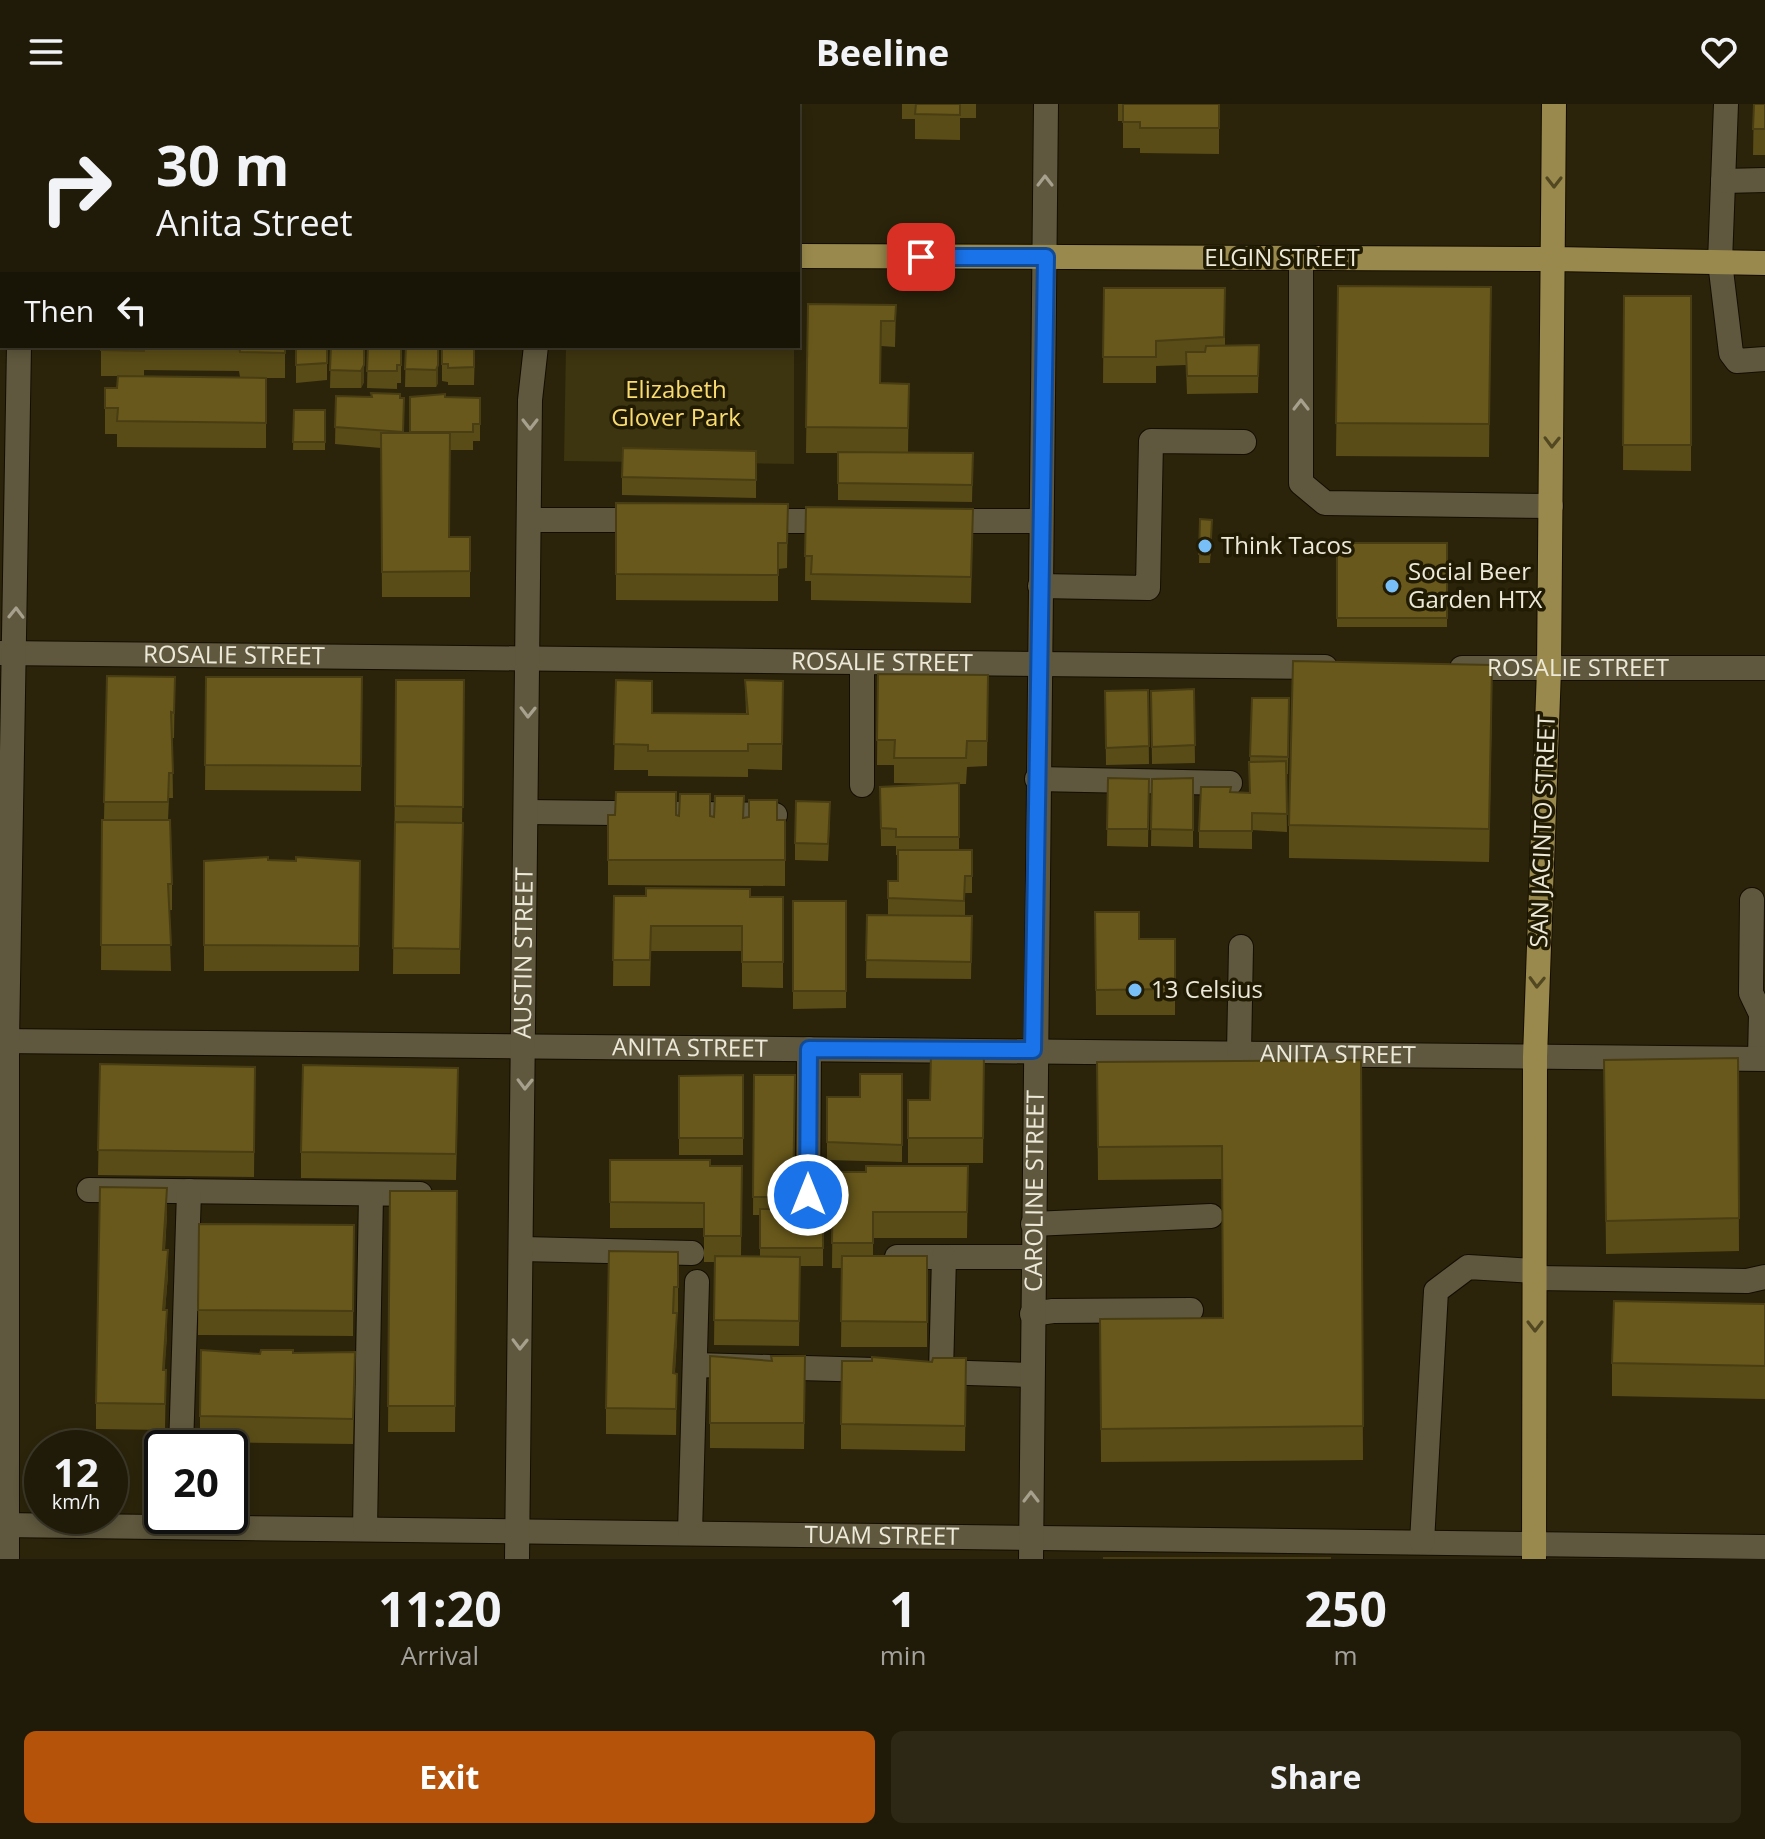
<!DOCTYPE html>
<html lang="en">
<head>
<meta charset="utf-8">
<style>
	:root { --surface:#201b08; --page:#2d2816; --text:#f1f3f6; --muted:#a2a19c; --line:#3d3929; --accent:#b45309 }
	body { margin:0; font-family:"Open Sans",sans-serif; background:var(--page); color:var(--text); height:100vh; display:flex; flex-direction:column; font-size:30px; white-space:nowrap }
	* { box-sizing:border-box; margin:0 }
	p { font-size:26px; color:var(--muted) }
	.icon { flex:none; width:44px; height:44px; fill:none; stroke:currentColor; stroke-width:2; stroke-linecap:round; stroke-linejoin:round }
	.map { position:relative; height:1455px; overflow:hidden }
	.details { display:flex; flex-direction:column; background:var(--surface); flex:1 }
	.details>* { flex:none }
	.hud { position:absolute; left:0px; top:0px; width:800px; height:244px; box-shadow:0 4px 12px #0003,0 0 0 2px var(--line); background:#201b08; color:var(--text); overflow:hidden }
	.speed { position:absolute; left:24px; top:1326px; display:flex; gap:16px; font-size:40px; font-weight:700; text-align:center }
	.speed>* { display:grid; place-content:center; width:104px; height:104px; border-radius:50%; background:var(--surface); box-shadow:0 4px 12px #0003,0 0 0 2px var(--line); line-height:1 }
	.speed small { font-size:20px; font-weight:400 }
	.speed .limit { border:4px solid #111; border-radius:12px; background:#fff; color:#111 }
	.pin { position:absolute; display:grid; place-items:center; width:68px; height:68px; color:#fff; margin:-34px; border-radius:16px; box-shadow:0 4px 12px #0006 }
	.me { position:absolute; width:88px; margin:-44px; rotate:0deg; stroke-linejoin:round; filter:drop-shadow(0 0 6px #0008) }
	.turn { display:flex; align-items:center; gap:28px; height:168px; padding:0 24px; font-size:36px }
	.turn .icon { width:104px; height:104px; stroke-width:2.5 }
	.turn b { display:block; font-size:56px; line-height:68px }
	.then { display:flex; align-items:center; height:76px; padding:0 24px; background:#0003; gap:16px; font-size:30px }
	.eta { display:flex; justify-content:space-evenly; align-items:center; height:136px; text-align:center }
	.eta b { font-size:48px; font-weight:700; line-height:56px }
	.button { display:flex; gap:16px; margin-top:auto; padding:16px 24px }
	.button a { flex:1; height:92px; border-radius:12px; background:var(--accent); color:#fff; font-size:32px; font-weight:700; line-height:92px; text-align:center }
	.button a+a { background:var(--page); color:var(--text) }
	header { display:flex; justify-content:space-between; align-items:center; height:104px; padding:0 24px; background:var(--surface); font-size:36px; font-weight:700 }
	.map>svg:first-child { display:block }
	.green { fill:#3d3410 }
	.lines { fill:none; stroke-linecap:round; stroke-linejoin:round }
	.minor-casing { stroke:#140d00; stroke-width:26 }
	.major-casing { stroke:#140d00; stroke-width:26 }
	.minor { stroke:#5f583e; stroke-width:24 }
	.major { stroke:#99894c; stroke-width:24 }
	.wall { fill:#594c17 }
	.shaded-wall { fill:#493e13 }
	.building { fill:#68581b; stroke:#493e13; stroke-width:2 }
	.oneway { stroke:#a6a08c }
	.oneway2 { stroke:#514720 }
	.route-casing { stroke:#114b97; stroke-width:20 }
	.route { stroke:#1a73e8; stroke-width:14 }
	.poi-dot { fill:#78bff8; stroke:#211b03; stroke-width:3 }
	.labels { text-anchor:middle; stroke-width:7; stroke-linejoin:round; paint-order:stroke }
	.street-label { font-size:24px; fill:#ede9d9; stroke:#211b03 }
	.park-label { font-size:24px; fill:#f9db70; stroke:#211b03 }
	.poi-label { font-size:24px; fill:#ede9d9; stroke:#211b03; text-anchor:start }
</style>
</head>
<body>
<header><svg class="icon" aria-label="menu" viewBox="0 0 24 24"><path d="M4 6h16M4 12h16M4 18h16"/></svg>Beeline<svg class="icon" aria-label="heart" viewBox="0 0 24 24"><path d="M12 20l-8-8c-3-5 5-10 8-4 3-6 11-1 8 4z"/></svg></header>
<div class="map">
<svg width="1765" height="1455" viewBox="0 0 1765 1455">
	<rect width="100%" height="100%" fill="#2b240b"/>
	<!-- green -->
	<path class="green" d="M566,242h228v118l-230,-3z"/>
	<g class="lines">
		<defs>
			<g id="minor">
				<path d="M1726,0l-6,158 11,91 6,8 28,-2"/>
				<path d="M548,2v-2"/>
				<path d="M1723,77l42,-1"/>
				<path d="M1301,154v225l24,20 226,3"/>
				<path d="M530,416h117"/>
				<path d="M756,417h83"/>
				<path d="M940,417h101"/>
				<path d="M1040,482l108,2 3,-147 93,1"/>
				<path id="s1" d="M0,549l1325,14"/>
				<path id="s2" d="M1462,564h303"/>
				<path d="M1037,675l193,4"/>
				<path d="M862,681v-123"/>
				<path d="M527,708l248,3"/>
				<path d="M1752,796l-1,93 10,21 -1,44"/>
				<path id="s3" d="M0,937l1765,18"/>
				<path d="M1239,949l2,-106"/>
				<path d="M89,1086l331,4"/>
				<path d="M808,1120l1,-175"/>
				<path d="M1033,1120l178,-8"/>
				<path d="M522,1145l170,4"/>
				<path d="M897,1153h136"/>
				<path d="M1535,1174l212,3 18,-4"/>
				<path d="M1032,1210l21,-3 138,-1"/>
				<path d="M695,1261l179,5"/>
				<path d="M935,1268l97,3"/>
				<path d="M941,1268l3,-115"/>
				<path d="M181,1344l8,-257"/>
				<path id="s4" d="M0,1421l1765,22"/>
				<path d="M365,1425l6,-335"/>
				<path d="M690,1429l7,-251"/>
				<path d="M1422,1438l14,-251 32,-24 66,4"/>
				<path d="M7,1455v-518l12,-695"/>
				<path id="s5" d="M517,1455l13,-1159 6,-54"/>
				<path id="s6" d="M1031,1455l15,-1455"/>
			</g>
			<path id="major" d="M24,2v-2
				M0,143h2
				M798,152l757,3 210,4
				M1534,1455l1,-502 14,-388 5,-565"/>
		</defs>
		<!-- minor casing -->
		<use href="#minor" class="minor-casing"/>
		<!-- major casing -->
		<use href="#major" class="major-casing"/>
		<!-- minor -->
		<use href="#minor" class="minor"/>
		<!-- major -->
		<use href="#major" class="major"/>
	</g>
	<!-- wall -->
	<path class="wall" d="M902,0h74v14h-16v22l-45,-1v-20h-13z
		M1118,0h101v50l-79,-1v-5h-17v-27h-5z
		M1754,0h11v51h-12z
		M1338,182l153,1 -2,170 -153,-1z
		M1104,184h121v58l34,-1 -1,48 -71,1 -1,-29 -30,1v17h-53z
		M1624,192h67v175l-68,-1z
		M808,200l88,1 -1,42 -14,-1 -1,37 29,1 -1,68 65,1 -1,49 -134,-2v-47h-32z
		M101,242h184v32h-19v70l-149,-1v-13h-12v-46l135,-11 -1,-6 -95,-1v6h-43z
		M296,242h31v34l-31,3z
		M331,242h33v36l-3,6h-31z
		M368,242h33v37h-4v6l-30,-1z
		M406,242h32v37l-2,4h-31z
		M442,242h33l-1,39h-26v-3l-6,-1z
		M336,292l68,37h6l35,-36 35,1v43h-7v9h-23l-1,87h21v60h-88l-1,-149 -46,-4z
		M294,306h31v40h-32z
		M756,347v47l-134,-3v-18z
		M616,399l172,1 -1,64 -9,1v32l-162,-1z
		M806,403l167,2 -2,94 -160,-3v-19h-6z
		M1200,415l12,10 -2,34h-11z
		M1337,439h110v84h-110z
		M878,570l110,1 -1,91 -20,1 -1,17h-7v66h13v43h-7v23h7l-1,63 -105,-1 1,-63 21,1v-35h10v-26h-2v-9h-15l-1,-59 65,-3 -51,-1v-18h-17z
		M107,572l68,1 -1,61h-2l1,60h-4l-1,22 4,64v26h-3l2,61 -70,-1 1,-150h2z
		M206,573h156l-1,114 -156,-1z
		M396,576h68l-4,294h-67z
		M616,576l36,33 94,1 -1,-34 38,1 -1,89 -34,-1v8l-100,-1v-6h-34z
		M1194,585l1,74 -43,1 -1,-73z
		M1148,586l1,74 -43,1 -1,-74z
		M1252,594h37l-1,76h-2l1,58 -35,-2v19l-53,-1v-17l32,-39 18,1z
		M1492,594l-3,164 -200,-4v-33z
		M1108,674l41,1 -1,68 -41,-1z
		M1193,674v69l-42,-1 1,-67z
		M608,711h68l109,5v66l-177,-1z
		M830,716l-2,41 -33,-1v-17z
		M268,756l92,1 -1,110h-155v-110z
		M614,792l169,1v91l-41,-1v-36h-91l-1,35h-37z
		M793,797h53v107l-53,1z
		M1095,808l44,27h36v76h-79z
		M984,949l-1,110h-75v-63h22z
		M1738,954l1,193 -133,3 -2,-194z
		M1361,956l2,400 -262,2 -1,-143 123,-1 -1,-139 -124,1 -1,-118z
		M100,960l155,3 -1,110 -156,-2z
		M902,970v88l-75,-2v-63h33z
		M743,971v80h-64v-79z
		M754,971h41l-2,134h30v57h-23l-1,80 -85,-1 1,-83h-11v-34h-94v-68l100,6h32l-1,90 19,1v-42h-7z
		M458,989l-2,87 -155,-2v-26z
		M968,1062l-1,72h-94v18h54v91h-86l1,-79h-10l1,-96h33z
		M390,1087h67l-2,241h-67z
		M167,1110l-2,36 3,25 -3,35 2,26 -3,34h2l-1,60 -69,-1v-26z
		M199,1120l155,1 -1,111 -155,-1z
		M678,1148v60l-4,1 3,25 -2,35 2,1 -1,61 -70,-1v-26z
		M1765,1200v95l-153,-3v-33z
		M355,1248l-2,92 -153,-2v-26l60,-62z
		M710,1252l61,5 34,-5 -1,93 -94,-1z
		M966,1254l-1,93 -124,-2v-25z"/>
	<!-- shaded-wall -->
	<path class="shaded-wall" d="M364,242v36l-3,6v-17z
		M438,242v37l-2,4v-17z
		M1492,561v33l-3,164v-33z
		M167,1084v26l-4,61v-25z
		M168,1146v25l-5,61v-26z
		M167,1206v26l-4,60v-26z
		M677,1209v25l-4,61v-26z"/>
	<!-- building -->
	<path class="building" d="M101,0h170v2h-170z
		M401,0h77v2h-77z
		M665,0h84v2h-84z
		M916,0h44v11l-45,-1z
		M1123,0h96v24h-79v-6h-17z
		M1754,0h11v25h-12z
		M1338,182l153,1 -2,137 -153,-1z
		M1104,184h121l-1,49 -68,4v16h-53z
		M1624,192h67v149h-68z
		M808,200l88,1 -1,16h-14l-1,62 29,1 -1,44 -102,-1z
		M1259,241l-1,31h-71l-1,-24h19l1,-6z
		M101,242h43v5l-43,-1z
		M239,242h46v7l-45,-1z
		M296,242h31v17l-31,2z
		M331,242h33v19l-3,6 -31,-1z
		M368,242h33v19h-4v6h-30z
		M406,242h32v19l-2,5 -31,-1z
		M442,242h32v21l-26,1v-4h-6z
		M118,272l148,2v45l-149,-2 1,-13h-13v-20h12z
		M371,289l29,1v4h4l-1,34 -68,-5 1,-31 36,1z
		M445,290v3l35,1v26h-7v8h-63v-35z
		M294,306h31v32h-32z
		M381,329h69l-1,104h21v34l-88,1z
		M623,344l133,3v29l-134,-3z
		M838,348l135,1 -1,32 -134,-2z
		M616,399l172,1 -1,39h-9v32l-162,-1z
		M806,403l167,2 -2,68 -160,-3 1,-18h-7z
		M1200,415l12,1 -2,35 -11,-1z
		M1337,439h110v75h-110z
		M1293,557l199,4 -3,164 -200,-4z
		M878,570l110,1 -1,66h-20l-1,17h-72l1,-18h-18z
		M107,572l68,1 -1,36 -3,-1 2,61h-4l-1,29h-64z
		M206,573h156l-1,89 -156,-1z
		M396,576h68l-1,127 -68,-1z
		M616,576l36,1v32l96,1 -3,-34 38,1 -1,63h-34v7h-100v-6l-34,-1z
		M1194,585l1,56 -43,2 -1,-56z
		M1148,586l1,56 -43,2 -1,-57z
		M1252,594h37l-1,59 -38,-1z
		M1286,657l1,53 -35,-1v18h-53l2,-44h30l-1,5 20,1 -1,-31z
		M1108,674l41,1 -1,50h-41z
		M1193,674v52l-42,-1 1,-50z
		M959,679v54h-63v-8l-15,-1 -1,-41z
		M616,688h60v23l3,1 1,-22h30v22l4,1 1,-21h29l-1,22 6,-1v-17h28v20h8v40h-177v-45h7z
		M796,697l34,1 -2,42 -33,-1z
		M102,716h68l2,64h-4l3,61h-70z
		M395,718l68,1 -3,126 -67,-1z
		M898,746h74v26h-7l-1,25 -76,-3v-17h10z
		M268,753v3l28,1v-4l64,4 -1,85 -155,-1v-84z
		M646,784l104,1v8h33v65h-41v-36h-91l-1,34h-37l1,-64h32z
		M793,797h53v90h-53z
		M1095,808h44v27h36v50l-79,1z
		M867,811l105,1 -1,46 -105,-2z
		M931,949h53l-1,85h-75v-38h22z
		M1738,954l1,160 -133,3 -2,-161z
		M1361,956l2,366 -262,3 -1,-110 123,-1 -1,-172 -124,1 -1,-85z
		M100,960l155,3 -1,85 -156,-2z
		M303,961l155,3 -2,86 -155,-2z
		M860,970h42v71l-75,-3v-45h33z
		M743,971v63h-64v-62z
		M754,971h41l-2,122h-40z
		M610,1056h100v6h32l-1,70h-37v-33l-94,-1z
		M866,1062h102l-1,46h-94v31h-41l1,-71h33z
		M100,1083l67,1 -4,62h5l-5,60h4l-4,60h3l-1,34 -69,-1z
		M390,1087h67l-2,215h-67z
		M760,1105h63v39h-63z
		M199,1120l155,1 -1,86 -155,-1z
		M609,1147l69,1v35h-4l-1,26h4l-4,60 4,1 -1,35 -70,-1z
		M715,1152l85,1 -1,64 -85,-1z
		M842,1152h85v66l-86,-1z
		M1614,1197l151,3v62l-153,-3z
		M201,1246l59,4 1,-4h32v3l62,-1 -2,67 -153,-3z
		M710,1252l62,5 -1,-5h34l-1,67h-94z
		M872,1253l60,5 1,-4h33l-1,68 -124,-2 1,-63h30z
		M1104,1454h226v1h-226z"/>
	<!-- one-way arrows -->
	<defs><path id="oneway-chevron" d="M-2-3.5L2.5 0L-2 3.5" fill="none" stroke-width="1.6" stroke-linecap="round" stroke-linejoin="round" transform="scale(2)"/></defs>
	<g class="oneway">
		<use href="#oneway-chevron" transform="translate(1045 77) rotate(-90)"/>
		<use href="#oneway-chevron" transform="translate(1301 301) rotate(-90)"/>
		<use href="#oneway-chevron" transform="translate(530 320) rotate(90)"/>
		<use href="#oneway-chevron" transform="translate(16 509) rotate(-89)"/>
		<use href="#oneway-chevron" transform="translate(528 608) rotate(91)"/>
		<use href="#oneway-chevron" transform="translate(525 980) rotate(91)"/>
		<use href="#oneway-chevron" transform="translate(520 1240) rotate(91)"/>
		<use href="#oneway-chevron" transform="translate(1031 1393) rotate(-90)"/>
	</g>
	<g class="oneway2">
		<use href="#oneway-chevron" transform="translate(1554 78) rotate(90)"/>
		<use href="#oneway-chevron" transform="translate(1552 338) rotate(91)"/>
		<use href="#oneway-chevron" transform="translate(1537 878) rotate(92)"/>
		<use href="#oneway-chevron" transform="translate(1535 1222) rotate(90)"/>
	</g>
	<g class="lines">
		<defs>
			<path id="route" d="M808,1091l1,-146 224,1 13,-793h-125"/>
		</defs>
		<!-- route casing -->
		<use href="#route" class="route-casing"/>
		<!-- route -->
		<use href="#route" class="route"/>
	</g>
	<!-- markers -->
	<g class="poi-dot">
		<circle cx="1205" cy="442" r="8"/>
		<circle cx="1392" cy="482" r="8"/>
		<circle cx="1135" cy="886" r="8"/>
	</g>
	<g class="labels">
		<!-- street labels -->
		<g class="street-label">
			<text x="1282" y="162">ELGIN STREET</text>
			<text dy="8" stroke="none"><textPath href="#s1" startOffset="234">ROSALIE STREET</textPath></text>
			<text dy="8" stroke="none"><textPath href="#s1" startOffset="882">ROSALIE STREET</textPath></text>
			<text dy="8" stroke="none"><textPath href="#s2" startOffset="116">ROSALIE STREET</textPath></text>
			<text transform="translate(1543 727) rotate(-88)" y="8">SAN JACINTO STREET</text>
			<text dy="8" stroke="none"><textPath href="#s5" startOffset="606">AUSTIN STREET</textPath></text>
			<text dy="8" stroke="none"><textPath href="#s3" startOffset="690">ANITA STREET</textPath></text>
			<text dy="8" stroke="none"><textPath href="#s3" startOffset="1338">ANITA STREET</textPath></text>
			<text dy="8" stroke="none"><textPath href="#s6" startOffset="368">CAROLINE STREET</textPath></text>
			<text dy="8" stroke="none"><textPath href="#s4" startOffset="882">TUAM STREET</textPath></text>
		</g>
		<!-- park labels -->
		<g class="park-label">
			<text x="676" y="294">Elizabeth<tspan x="676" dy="28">Glover Park</tspan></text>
		</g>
		<!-- poi labels -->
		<g class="poi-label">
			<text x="1221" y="450">Think Tacos</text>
			<text x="1408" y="476">Social Beer<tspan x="1408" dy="28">Garden HTX</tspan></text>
			<text x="1151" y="894">13 Celsius</text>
		</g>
	</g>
</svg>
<div class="speed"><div>12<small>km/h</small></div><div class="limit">20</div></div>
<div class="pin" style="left:921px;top:153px;background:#d93025"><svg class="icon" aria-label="arrive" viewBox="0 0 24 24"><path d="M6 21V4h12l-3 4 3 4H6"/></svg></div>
<svg class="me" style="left:808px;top:1091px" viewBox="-20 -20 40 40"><circle r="17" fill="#1a73e8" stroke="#fff" stroke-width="3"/><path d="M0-11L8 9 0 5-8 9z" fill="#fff"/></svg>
<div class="hud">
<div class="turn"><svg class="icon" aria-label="right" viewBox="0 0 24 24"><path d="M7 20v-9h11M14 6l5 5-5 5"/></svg><div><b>30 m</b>Anita Street</div></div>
<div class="then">Then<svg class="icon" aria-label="left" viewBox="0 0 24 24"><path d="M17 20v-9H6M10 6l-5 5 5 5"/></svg></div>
</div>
</div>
<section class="details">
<div class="eta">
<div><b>11:20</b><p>Arrival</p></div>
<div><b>1</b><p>min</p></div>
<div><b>250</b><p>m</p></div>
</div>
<div class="button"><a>Exit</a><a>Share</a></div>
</section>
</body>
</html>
